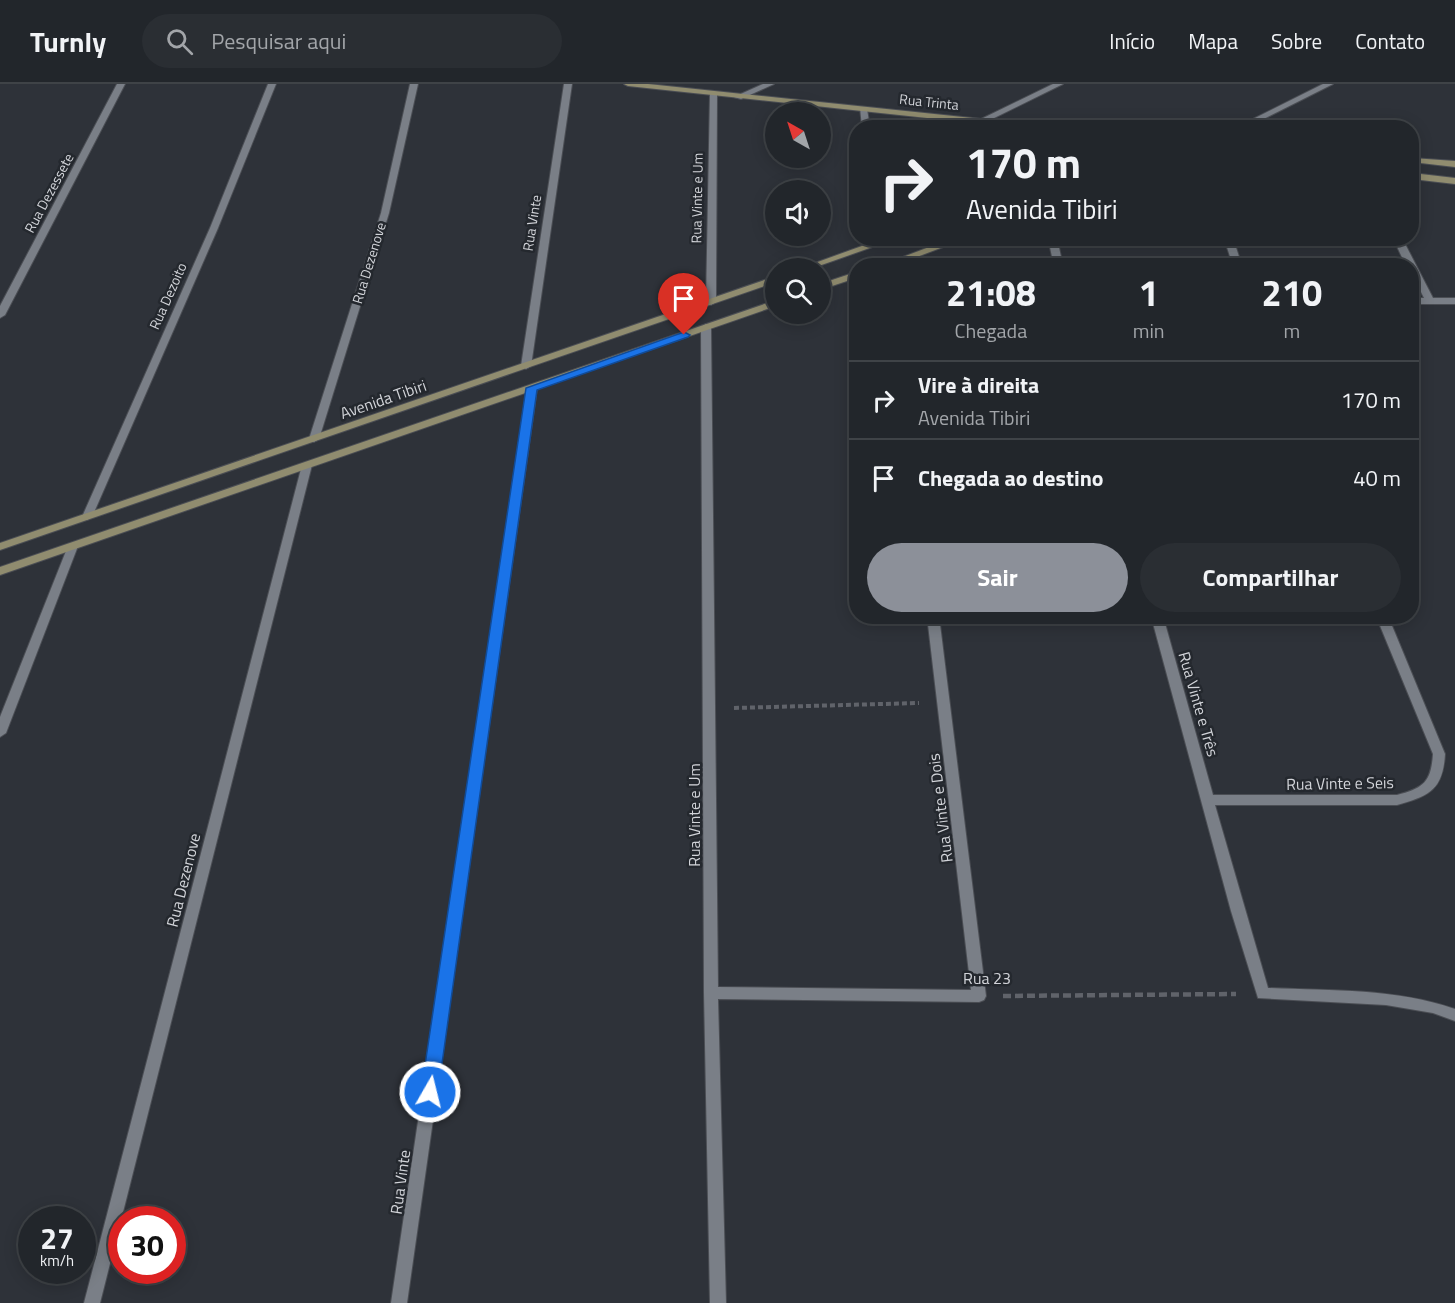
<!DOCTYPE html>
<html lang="pt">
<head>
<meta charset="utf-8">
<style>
	:root { --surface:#22262b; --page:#2a2e33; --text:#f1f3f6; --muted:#a2a5a9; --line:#3f4347; --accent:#8c9099 }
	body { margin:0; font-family:"Titillium Web",sans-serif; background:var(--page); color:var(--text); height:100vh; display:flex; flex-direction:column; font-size:22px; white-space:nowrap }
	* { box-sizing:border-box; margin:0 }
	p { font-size:20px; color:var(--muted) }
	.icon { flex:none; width:33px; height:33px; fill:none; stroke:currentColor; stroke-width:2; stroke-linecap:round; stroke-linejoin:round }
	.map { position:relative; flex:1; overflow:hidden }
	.drawer { position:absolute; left:849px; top:174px; width:570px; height:366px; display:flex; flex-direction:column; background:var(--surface); border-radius:24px; box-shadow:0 3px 15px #0003,0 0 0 2px var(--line) }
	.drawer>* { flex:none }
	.top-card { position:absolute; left:849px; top:36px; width:570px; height:126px; border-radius:24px; box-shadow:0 3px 15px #0003,0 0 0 2px var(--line); background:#22262b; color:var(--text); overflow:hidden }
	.needle { width:39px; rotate:321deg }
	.fabs { position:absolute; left:765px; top:18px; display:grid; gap:12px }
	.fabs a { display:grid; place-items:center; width:66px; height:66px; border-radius:50%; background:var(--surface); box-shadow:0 3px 15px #0003,0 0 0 2px var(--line); font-size:30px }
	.speed { position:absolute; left:18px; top:1122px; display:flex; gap:12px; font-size:30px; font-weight:700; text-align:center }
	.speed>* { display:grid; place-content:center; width:78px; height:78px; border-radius:50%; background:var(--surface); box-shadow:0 3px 15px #0003,0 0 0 2px var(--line); line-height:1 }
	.speed small { font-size:15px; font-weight:400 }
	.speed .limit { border:9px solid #d22; background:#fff; color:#111 }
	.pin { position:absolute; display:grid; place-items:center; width:51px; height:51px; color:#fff; margin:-62px -26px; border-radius:50% 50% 50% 0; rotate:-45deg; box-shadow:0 0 6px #0007 }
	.pin .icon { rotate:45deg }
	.me { position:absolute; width:66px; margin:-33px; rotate:8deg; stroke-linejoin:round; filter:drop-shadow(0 0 4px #0008) }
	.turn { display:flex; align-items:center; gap:21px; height:126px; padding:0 18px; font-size:27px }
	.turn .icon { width:78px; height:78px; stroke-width:2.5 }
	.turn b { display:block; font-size:42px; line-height:51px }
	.eta { display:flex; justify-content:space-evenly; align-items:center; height:102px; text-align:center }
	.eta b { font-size:36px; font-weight:700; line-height:42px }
	.cta { display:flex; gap:12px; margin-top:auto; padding:12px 18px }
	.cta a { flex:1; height:69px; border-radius:36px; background:var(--accent); color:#fff; font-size:24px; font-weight:700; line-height:69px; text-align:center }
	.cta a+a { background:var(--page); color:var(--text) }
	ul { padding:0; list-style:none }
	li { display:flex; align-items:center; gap:18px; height:78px; padding:0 18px; border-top:2px solid var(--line) }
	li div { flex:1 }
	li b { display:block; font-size:22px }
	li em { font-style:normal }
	header { display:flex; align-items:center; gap:36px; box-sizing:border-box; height:84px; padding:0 30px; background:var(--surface); border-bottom:2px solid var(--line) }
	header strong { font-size:28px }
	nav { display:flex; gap:33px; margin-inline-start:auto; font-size:21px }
	.search { width:420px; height:54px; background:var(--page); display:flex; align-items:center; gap:15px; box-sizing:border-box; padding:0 21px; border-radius:33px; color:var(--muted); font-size:22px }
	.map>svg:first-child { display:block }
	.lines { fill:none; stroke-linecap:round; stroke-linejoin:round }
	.street-casing { stroke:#4b4e54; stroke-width:2 }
	.secondary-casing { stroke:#4b4e54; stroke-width:2 }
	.path-far1 { stroke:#60636a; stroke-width:4; stroke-dasharray:5 3; stroke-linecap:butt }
	.path { stroke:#60636a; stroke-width:4.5; stroke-dasharray:8 4; stroke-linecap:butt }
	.street { fill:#7a7f87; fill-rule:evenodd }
	.secondary { fill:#908c6f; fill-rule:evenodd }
	.route { fill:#1a73e8; stroke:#114b97; stroke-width:1.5 }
	.labels { text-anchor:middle; stroke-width:5; stroke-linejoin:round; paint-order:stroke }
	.far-street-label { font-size:14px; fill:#d2d4d9; stroke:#24282e }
	.street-label { font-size:16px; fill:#d2d4d9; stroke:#24282e }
</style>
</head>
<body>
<header>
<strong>Turnly</strong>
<div class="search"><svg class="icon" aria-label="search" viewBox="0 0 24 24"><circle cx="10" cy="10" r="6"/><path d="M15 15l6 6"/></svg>Pesquisar aqui</div>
<nav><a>Início</a><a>Mapa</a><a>Sobre</a><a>Contato</a></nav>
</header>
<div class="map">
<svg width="1455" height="1219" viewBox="0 0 1455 1219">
	<rect width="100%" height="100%" fill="#2e3239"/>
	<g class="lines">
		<defs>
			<path id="street" d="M117,0h8l-120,231 -5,3v-12z
				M268,0h8l-58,144 -126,289 -5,3 -4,-1 -1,-2 128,-289z
				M410,0h8l-29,129 -70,226 -5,3 -4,-1 -1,-2 72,-226z
				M564,0h8l-41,282 -5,3 -5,-3z
				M763,0h11l-33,15 -7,-2z
				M1053,0h10l-79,39 -7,-2z
				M1323,0h10l-87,44h-11z
				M710,8l7,2 -1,208 -5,3 -5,-3z
				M860,23l7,2 3,19h-8z
				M1048,154h9l6,28h-9z
				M1224,154h9l9,28h-9z
				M1393,154h9l31,60h22v6h-43v-6h12l-12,-24v-8h-6z
				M706,240l5,3 7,660 253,3 -44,-374h12l47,380 -2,4 -5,2 -261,-3 8,304h-16l-6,-310 -3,-666z
				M532,301l5,3 -130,915h-16l136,-915z
				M307,378l5,3 -212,838h-16l218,-838z
				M73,459l5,3 -72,187 -6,4v-20l68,-171z
				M1151,532h12l50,179h184c27,-7 34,-13 36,-41l-57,-138h12l57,138c-2,36 -16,42 -48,51h-182l53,183c64,3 126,0 187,21v12l-22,-8 -47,-8 -128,-7 -27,-87z"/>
			<path id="secondary" d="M624,0h24l401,42 4,2h-33l-392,-42z
				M1412,74l43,3v6l-43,-5z
				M1412,89l43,5v6l-43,-5z
				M884,154h14l-85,30h-12z
				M953,154h14l-74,28h-14z
				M856,188v6l-36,12v-6z
				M776,192v6l-776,268v-7z
				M776,216v6l-776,269v-8z"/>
		</defs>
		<!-- street casing -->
		<use href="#street" class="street-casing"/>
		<!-- secondary casing -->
		<use href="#secondary" class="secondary-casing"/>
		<!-- path-far1 -->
		<path class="path-far1" d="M734,624l185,-5"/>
		<!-- path -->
		<path class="path" d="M1003,912l233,-2"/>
		<!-- street -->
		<use href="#street" class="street"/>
		<!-- secondary -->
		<use href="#secondary" class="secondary"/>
	</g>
	<!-- route -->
	<path class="route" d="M684,248l6,3 -2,2 -151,53 -99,702 -2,5 -6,2 -6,-2 -3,-5 105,-704z"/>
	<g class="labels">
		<!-- far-street labels -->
		<g class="far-street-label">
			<text transform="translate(929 18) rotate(6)" y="5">Rua Trinta</text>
			<text transform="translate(49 109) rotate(-62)" y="5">Rua Dezessete</text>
			<text transform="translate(697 114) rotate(-89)" y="5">Rua Vinte e Um</text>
			<text transform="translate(532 139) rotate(-81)" y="5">Rua Vinte</text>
			<text transform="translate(369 179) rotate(-73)" y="5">Rua Dezenove</text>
			<text transform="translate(168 212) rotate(-66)" y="5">Rua Dezoito</text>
		</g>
		<!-- street labels -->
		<g class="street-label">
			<text transform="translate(383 315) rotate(-19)" y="6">Avenida Tibiri</text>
			<text transform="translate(1199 620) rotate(74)" y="6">Rua Vinte e Três</text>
			<text transform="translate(1340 699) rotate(-1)" y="6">Rua Vinte e Seis</text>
			<text transform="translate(940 724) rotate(-97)" y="6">Rua Vinte e Dois</text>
			<text transform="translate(694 731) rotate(-90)" y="6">Rua Vinte e Um</text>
			<text transform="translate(183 796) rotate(-76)" y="6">Rua Dezenove</text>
			<text x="987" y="900">Rua 23</text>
			<text transform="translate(400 1098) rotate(-82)" y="6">Rua Vinte</text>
		</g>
	</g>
</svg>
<div class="fabs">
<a><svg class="needle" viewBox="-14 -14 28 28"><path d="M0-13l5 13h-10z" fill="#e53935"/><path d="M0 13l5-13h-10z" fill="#a2a5a9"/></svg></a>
<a><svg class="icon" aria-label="sound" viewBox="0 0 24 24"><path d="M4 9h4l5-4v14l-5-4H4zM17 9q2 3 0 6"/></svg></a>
<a><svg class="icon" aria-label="search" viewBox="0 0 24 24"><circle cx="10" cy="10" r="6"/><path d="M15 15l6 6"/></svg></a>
</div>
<div class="speed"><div>27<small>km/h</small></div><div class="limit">30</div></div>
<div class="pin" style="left:684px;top:251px;background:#d93025"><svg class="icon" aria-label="arrive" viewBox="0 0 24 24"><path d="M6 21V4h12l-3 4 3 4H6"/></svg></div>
<svg class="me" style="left:430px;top:1008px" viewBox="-20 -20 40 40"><circle r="17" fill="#1a73e8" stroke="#fff" stroke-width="3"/><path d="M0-11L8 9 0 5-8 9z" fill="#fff"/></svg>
<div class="top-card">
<div class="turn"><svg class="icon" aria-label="right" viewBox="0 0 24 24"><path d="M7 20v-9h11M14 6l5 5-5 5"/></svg><div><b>170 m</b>Avenida Tibiri</div></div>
</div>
<section class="drawer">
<div class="eta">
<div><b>21:08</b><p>Chegada</p></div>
<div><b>1</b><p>min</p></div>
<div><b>210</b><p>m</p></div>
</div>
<ul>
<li><svg class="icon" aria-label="right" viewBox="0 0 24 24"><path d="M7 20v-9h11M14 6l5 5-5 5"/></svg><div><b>Vire à direita</b><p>Avenida Tibiri</p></div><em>170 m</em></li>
<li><svg class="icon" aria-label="arrive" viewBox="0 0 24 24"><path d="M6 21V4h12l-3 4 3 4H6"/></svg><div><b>Chegada ao destino</b></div><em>40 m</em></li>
</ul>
<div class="cta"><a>Sair</a><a>Compartilhar</a></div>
</section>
</div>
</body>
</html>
